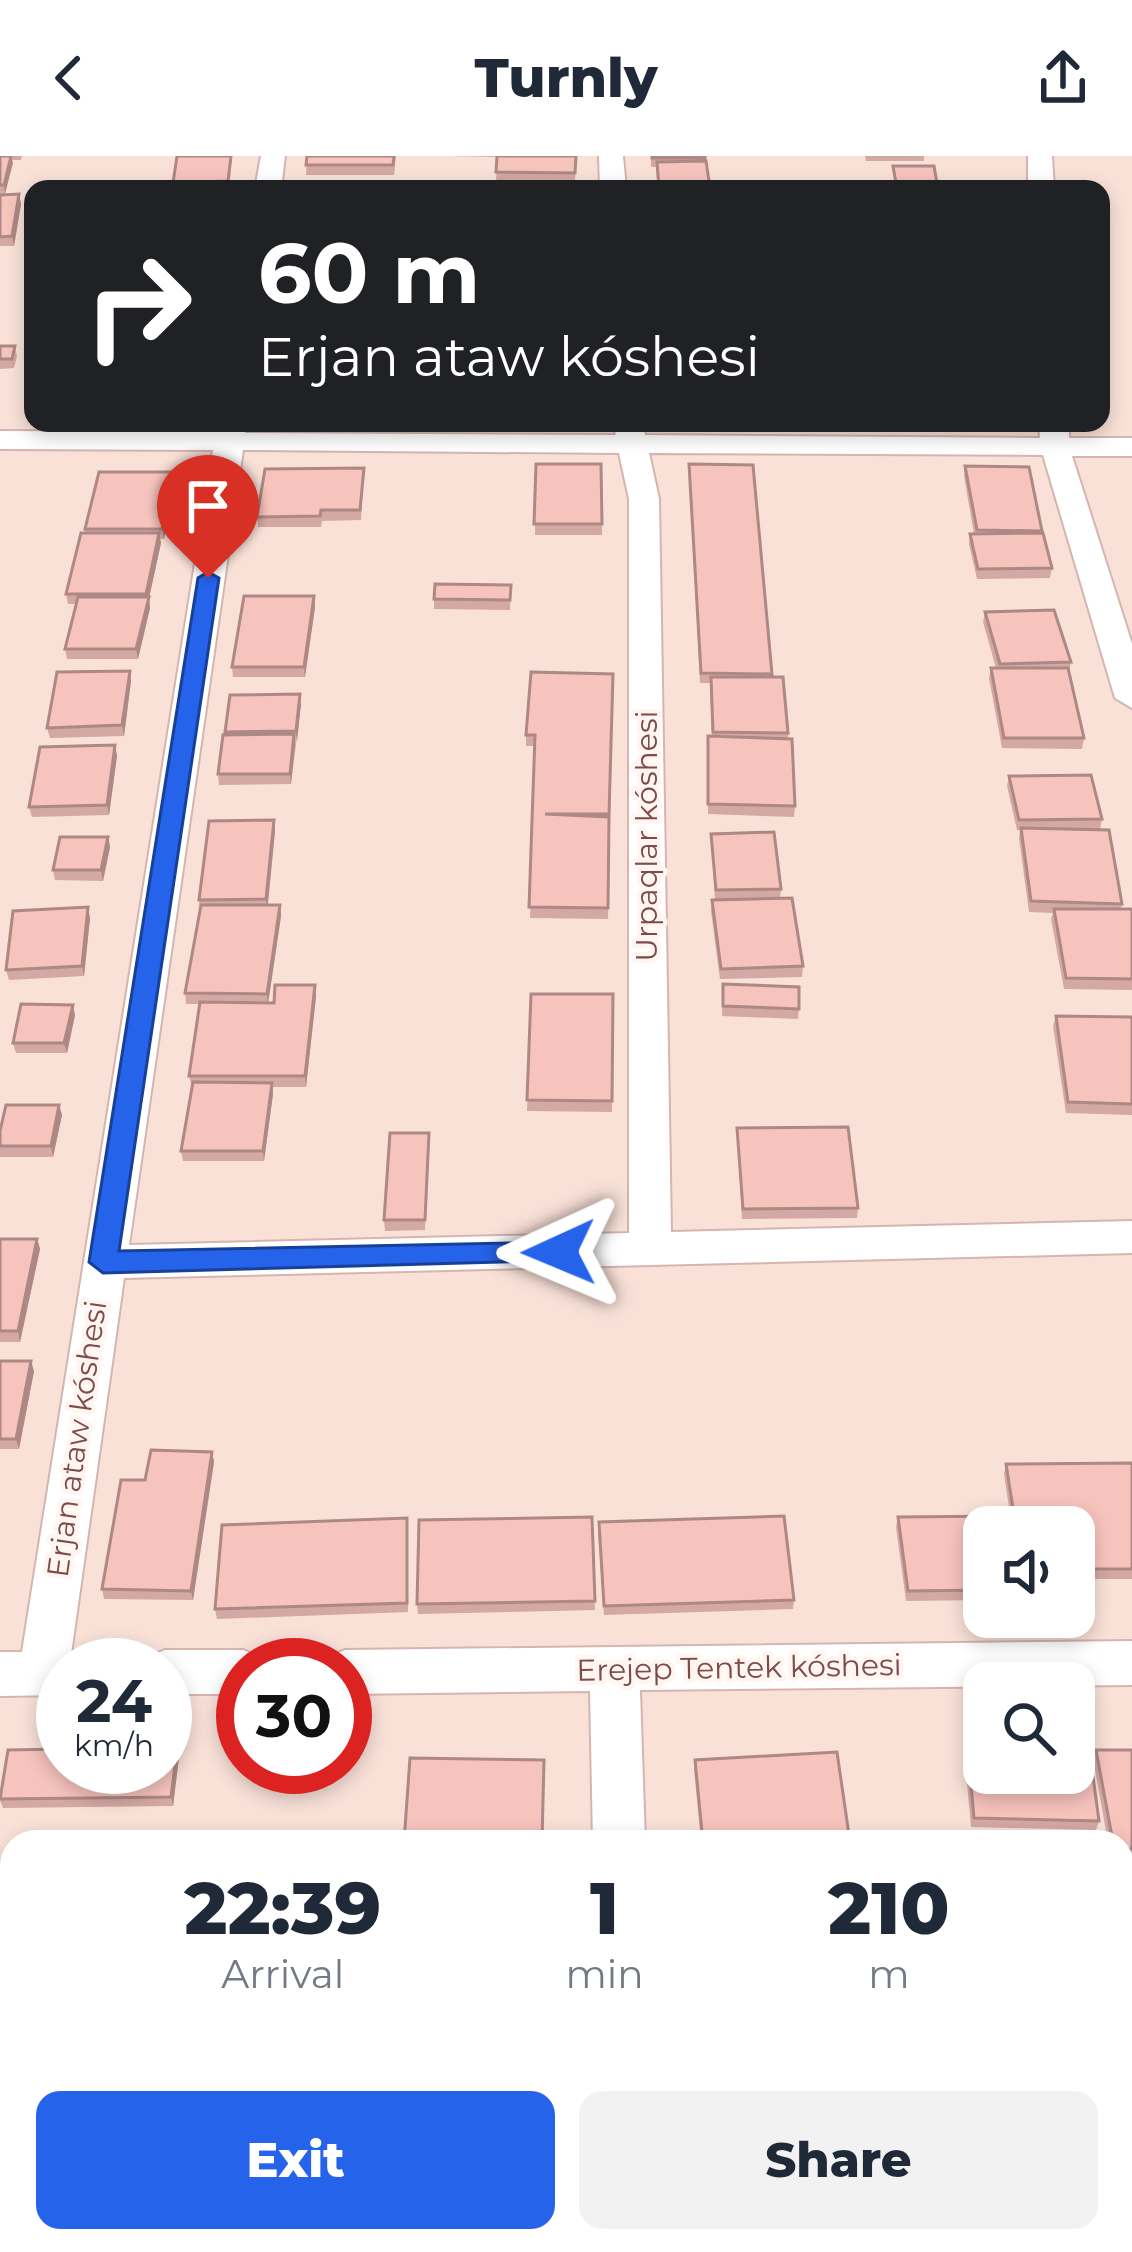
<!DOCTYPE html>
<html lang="en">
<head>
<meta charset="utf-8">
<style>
	:root { --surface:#fff; --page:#f2f2f3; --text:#1f2937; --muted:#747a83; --accent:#2563eb }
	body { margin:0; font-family:Montserrat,sans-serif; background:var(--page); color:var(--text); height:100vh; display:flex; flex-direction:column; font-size:45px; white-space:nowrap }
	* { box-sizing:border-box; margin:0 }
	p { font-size:39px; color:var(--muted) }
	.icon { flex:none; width:66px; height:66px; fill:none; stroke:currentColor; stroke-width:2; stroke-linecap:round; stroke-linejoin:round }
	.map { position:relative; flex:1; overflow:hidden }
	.panel { position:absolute; left:0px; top:1674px; width:1134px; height:423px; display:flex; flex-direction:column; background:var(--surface); border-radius:36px 36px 0 0; box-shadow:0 6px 18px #0003 }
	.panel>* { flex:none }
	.hud { position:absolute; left:24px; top:24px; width:1086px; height:252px; border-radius:24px; box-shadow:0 6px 18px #0003; background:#202124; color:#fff; overflow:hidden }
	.controls { position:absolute; left:963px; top:1350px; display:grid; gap:24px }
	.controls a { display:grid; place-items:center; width:132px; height:132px; border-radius:24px; background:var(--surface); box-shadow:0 6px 18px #0003; font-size:60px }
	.speed { position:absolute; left:36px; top:1482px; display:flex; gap:24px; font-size:60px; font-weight:700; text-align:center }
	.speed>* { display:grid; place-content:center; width:156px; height:156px; border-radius:50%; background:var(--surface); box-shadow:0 6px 18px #0003; line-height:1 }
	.speed small { font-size:30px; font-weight:400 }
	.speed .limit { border:18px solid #d22; background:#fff; color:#111 }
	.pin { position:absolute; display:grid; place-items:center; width:102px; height:102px; color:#fff; margin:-123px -51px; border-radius:50% 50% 50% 0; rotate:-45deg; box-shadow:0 0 12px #0007 }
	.pin .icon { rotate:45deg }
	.me { position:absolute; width:132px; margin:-66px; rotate:269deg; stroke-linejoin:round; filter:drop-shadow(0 0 9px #0008) }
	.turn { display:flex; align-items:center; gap:42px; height:252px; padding:0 36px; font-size:54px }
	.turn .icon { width:156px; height:156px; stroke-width:2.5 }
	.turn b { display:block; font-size:84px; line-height:102px }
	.eta { display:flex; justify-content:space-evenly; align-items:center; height:204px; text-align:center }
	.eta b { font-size:72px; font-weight:800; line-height:84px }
	.cta { display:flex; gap:24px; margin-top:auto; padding:24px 36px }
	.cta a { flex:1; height:138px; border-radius:24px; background:var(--accent); color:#fff; font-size:48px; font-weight:800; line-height:138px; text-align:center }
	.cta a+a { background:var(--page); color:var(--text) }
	header { display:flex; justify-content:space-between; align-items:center; height:156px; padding:0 36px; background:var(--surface); font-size:54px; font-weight:800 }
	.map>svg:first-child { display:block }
	.residential { fill:#f9e1d8; fill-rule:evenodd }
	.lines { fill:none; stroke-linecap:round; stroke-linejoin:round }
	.street-casing { stroke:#d5b5af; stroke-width:4 }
	.street { fill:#fff; fill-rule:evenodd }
	.wall { fill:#d4a8a3 }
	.shaded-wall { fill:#ad8884 }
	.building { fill:#f7c3bd; stroke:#ad8884; stroke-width:3 }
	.route { fill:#2563eb; stroke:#184099; stroke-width:3 }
	.labels { text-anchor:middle; stroke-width:9; stroke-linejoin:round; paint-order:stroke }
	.street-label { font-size:30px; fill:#7d4c48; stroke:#fff5f1 }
</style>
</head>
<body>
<header><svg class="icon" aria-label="back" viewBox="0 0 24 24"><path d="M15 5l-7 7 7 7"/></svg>Turnly<svg class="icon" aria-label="share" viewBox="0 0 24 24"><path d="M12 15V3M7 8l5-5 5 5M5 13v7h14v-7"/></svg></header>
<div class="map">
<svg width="1132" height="2096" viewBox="0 0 1132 2096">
	<rect width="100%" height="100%" fill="#feefe8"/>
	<!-- residential -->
	<path class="residential" d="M0,0h1132v2096h-1132zM33,33h1068v234h-1068zM984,1371h90v90h-90zM63,1509h102v102h-102zM243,1509h102v102h-102zM984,1527h90v90h-90zM12,1686h1110v399h-1110z"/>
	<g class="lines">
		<defs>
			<path id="street" d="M261,0h24l-4,33h-26z
				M599,0h24l3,33h-26z
				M1028,0h24l2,33h-26z
				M217,267h30l-2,10 371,2 -3,-12h30l2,12 395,3 -1,-15h30v15h63v18h-60l60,188v64l-17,-10 -72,-243 -394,-2 10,46 12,733 461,-11v32l-1008,25 -53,376 13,11h-21v30l-63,1v-44h22l191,-1202 -213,-1v-18l216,1zM243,294l376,3 10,46v734l-500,12z
				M1132,1485v44l-492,5 5,152h-52l-3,-151 -245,3v-29h-22l4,-8 18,-7z
				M165,1494h78l18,7 4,8h-22v29h-78v-29h-22l4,-8z
				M599,2085h58l2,11h-60z"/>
		</defs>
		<!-- street casing -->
		<use href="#street" class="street-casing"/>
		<!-- street -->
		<use href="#street" class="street"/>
	</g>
	<!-- wall -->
	<path class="wall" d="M0,0h22l-1,4h-9l-7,34h-5z
		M232,0l-3,33h-56v-6z
		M307,0h89l-2,19h-88z
		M448,0h128l-1,26h-79l1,-25z
		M651,0h54l5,33h-52l-2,-22h-5z
		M865,0h59v5h-58z
		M19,38l2,10 -7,42h-14v-51z
		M0,190h15l2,10 -3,12 -14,1z
		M275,267h63l-63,2z
		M536,308h65l1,71h-67z
		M689,308l64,1 18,212 17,56 7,73 -1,11 -86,-3v-78l4,1 -2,-54h-10z
		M965,310l77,65 10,37 -2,10 -73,1 -8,-35 1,-10h4l-10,-58z
		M364,312l-3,52 -39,1 -1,6h-63l-1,-10z
		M176,326l-12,57h-4l1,4 -12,55 1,10 -12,51h-71l-2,-10 11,-45h-8l-2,-10 19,-61v-4z
		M511,429l-1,25 -76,-1v-10z
		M314,440l1,11 -10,70h-72l-1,-10z
		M985,456l86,50 -2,10 15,66 -2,11 -80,-1 -13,-70 2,-10h5l-13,-46z
		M613,518l-5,245 -78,-1 5,-172h-9v-11z
		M131,525l-7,55 -74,2 -3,-10z
		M301,548l-10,80 -72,1 -1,-11 7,-42z
		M115,589l2,11 -8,59 -77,2 -3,-10z
		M1009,620l93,43 -2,10 22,75 -1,5h11v81l-68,-1 -13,-70 2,-6 -24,-1 -10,-74 1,-8h-3l-10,-44z
		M274,664l1,11 -7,74h12l1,11 -13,87 48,-7 -10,91h-33v7l-9,67h-81l-2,-10 11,-64 -3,-11 11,-72h-14l-1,-11 15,-84 -1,-9z
		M711,678l70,55 -1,9 23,68 -1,11 -82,2 -9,-68 1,-11h3z
		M108,681l2,10 -7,34 -48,-1 -2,-10z
		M90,762l-6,58 -75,4 -3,-10z
		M723,828l76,25 -1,10 -76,-3z
		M531,838h82l-1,118 -85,-1z
		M75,859l-8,38h-51l-3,-10z
		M1056,860l76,1v98l-66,-2 -13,-87z
		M59,949l3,10 -9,42h-53v-26z
		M737,972l121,80 -1,10 -115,1z
		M429,977l-4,97 -40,1 -1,-11z
		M0,1083h37l3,10 -20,93h-20z
		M0,1205l34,10 -15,78h-19z
		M212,1296l2,10 -21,138 -89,-1 -2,-10 43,-109z
		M1132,1307v116h-58v-52h-62l-8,-53 2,-10z
		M592,1361l3,93 -177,4 -1,-10z
		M898,1361l86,10v73l-78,1 -10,-74z
		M407,1362l1,94 -191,7 -2,-10z
		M598,1376l196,68 -1,9 -189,6z
		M177,1592l2,9 -6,49 -170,2 -3,-8v-3z
		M1096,1594h36v108h-10v-16h-14l-15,-83z
		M968,1595l131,70 -3,9 -125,-3 -6,-66z
		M695,1604l155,82h-149l-7,-73z"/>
	<!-- shaded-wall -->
	<path class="shaded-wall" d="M11,0l2,7 -8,31 -1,-9z
		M19,38l2,10 -7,42 -2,-10z
		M174,316l2,10 -12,57 -2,-10z
		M159,377l2,10 -12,55 1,10 -12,51 -2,-10 11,-46 -1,-9z
		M314,440l1,11 -10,70 -1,-10z
		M130,515l1,10 -7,55 -2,-11z
		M300,538l1,10 -4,38 -1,-11z
		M294,578l1,11 -4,39 -1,-10z
		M115,589l2,11 -8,59 -2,-10z
		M274,664l1,11 -8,79 -1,-11z
		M108,681l2,10 -7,34 -2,-11z
		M280,749l1,11 -13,88 -1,-10z
		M88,751l2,11 -6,58 -2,-10z
		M315,829l1,11 -10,91 -1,-11z
		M73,849l2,10 -8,38 -3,-10z
		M272,927l1,11 -9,67 -1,-10z
		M59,949l3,10 -9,42 -2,-11z
		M37,1083l3,10 -20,93 -2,-11z
		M31,1205l3,10 -15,78 -3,-10z
		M212,1296l2,10 -21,138 -2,-9z
		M177,1592l2,9 -6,49 -2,-9z"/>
	<!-- building -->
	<path class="building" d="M0,0h11l-7,29h-4z
		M177,0h54l-3,25 -55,2z
		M307,0h87l-1,9h-87z
		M497,0h79l-1,17 -79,-1z
		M652,0h53v2h-53z
		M706,5l4,27h-51l-2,-26z
		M893,10h41l4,23h-41z
		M302,29l60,1v3h-61z
		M19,38l-7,42 -12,1v-42z
		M0,190h15l-3,13h-12z
		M536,308h65l1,60h-68z
		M689,308l64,1 19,209 -71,-1z
		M965,310l64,1 13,64 -65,-1z
		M364,312l-4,42h-39l-1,6 -63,1 8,-48z
		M99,316h75l-12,57h-77z
		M81,377h78l-13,61h-80z
		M1043,377l9,35 -74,1 -8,-35z
		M435,428l76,1 -1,15 -76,-1z
		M244,440h70l-10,71h-72z
		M78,441h71l-13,52h-71z
		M1054,454l17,52 -71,2 -15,-52z
		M991,512h77l16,70h-80z
		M130,515l-8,54 -75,3 10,-56z
		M531,516l82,2 -4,140h-64l64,3 -1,91 -79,-1 6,-172h-9z
		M711,521h72l5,56 -75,-1z
		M300,538l-4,37 -71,1 5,-37z
		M294,578l-4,40h-72l5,-39z
		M708,580l84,3 3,67 -87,-2z
		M115,589l-8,60 -78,2 11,-60z
		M1091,619l11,44 -83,1 -10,-44z
		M274,664l-8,79 -67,1 10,-79z
		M1021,672l88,2 13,74 -91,-3z
		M774,676l7,57 -65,1 -5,-56z
		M60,681h48l-7,33h-48z
		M792,742l11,68 -82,3 -9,-69z
		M201,749h79l-13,89 -82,-1z
		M88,751l-6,59 -76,4 7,-59z
		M1054,753h78v70l-66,-1z
		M723,828l76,3v22l-76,-3z
		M275,829h40l-10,91h-116l11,-74 74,1z
		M531,838h82l-1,107 -85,-1z
		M21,848l52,1 -9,38h-51z
		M1056,860l76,1v87l-64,-2z
		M193,926l79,1 -9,68h-82z
		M6,949h53l-8,41h-51v-15z
		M848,971l10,81 -115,1 -6,-81z
		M390,977h39l-4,87h-41z
		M0,1083h37l-19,92h-18z
		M0,1205h31l-15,78h-16z
		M151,1294l61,2 -21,139 -89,-2 19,-109h24z
		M1132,1307v106h-58v-42h-58l-10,-63z
		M784,1360l10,84 -190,6 -5,-84z
		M1005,1360l2,11h-23v63l-76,1 -10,-74z
		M592,1361l3,84 -178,3 2,-84z
		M407,1362v85l-192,6 7,-84z
		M165,1592h12l-6,49 -171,2 8,-49 55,-1v18h102z
		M1096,1594h36v99h-10v-7h-9z
		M968,1595l16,1v21h90v-19h16l9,67 -125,-3z
		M837,1596l13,90h-147l-8,-82z
		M410,1602l134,2 -2,82h-138z
		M717,2085h151l1,11h-151z"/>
	<!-- route -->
	<path class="route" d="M208,416l11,6 -100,673 440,-9 10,3 4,7 -4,8 -466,13 -14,-11 109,-684z"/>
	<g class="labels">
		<!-- street labels -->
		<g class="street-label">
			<text transform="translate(647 680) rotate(-90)" y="10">Urpaqlar kóshesi</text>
			<text transform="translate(77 1283) rotate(-82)" y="10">Erjan ataw kóshesi</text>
			<text transform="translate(739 1512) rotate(-1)" y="10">Erejep Tentek kóshesi</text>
		</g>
	</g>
</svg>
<div class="controls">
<a><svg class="icon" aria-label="sound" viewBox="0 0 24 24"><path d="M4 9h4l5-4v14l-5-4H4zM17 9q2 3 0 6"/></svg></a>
<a><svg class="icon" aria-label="search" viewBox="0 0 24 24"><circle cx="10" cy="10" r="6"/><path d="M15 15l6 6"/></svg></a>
</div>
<div class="speed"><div>24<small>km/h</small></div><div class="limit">30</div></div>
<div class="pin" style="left:208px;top:422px;background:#d93025"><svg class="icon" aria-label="arrive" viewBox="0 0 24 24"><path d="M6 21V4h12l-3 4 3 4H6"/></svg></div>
<svg class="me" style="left:559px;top:1096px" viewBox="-20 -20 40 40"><path d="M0-17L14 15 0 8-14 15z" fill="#2563eb" stroke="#fff" stroke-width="4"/></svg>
<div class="hud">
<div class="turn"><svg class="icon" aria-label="right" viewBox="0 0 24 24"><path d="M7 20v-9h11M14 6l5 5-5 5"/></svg><div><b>60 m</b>Erjan ataw kóshesi</div></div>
</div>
<section class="panel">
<div class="eta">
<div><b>22:39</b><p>Arrival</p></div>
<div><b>1</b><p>min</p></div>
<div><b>210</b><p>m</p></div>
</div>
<div class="cta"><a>Exit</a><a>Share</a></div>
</section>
</div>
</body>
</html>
